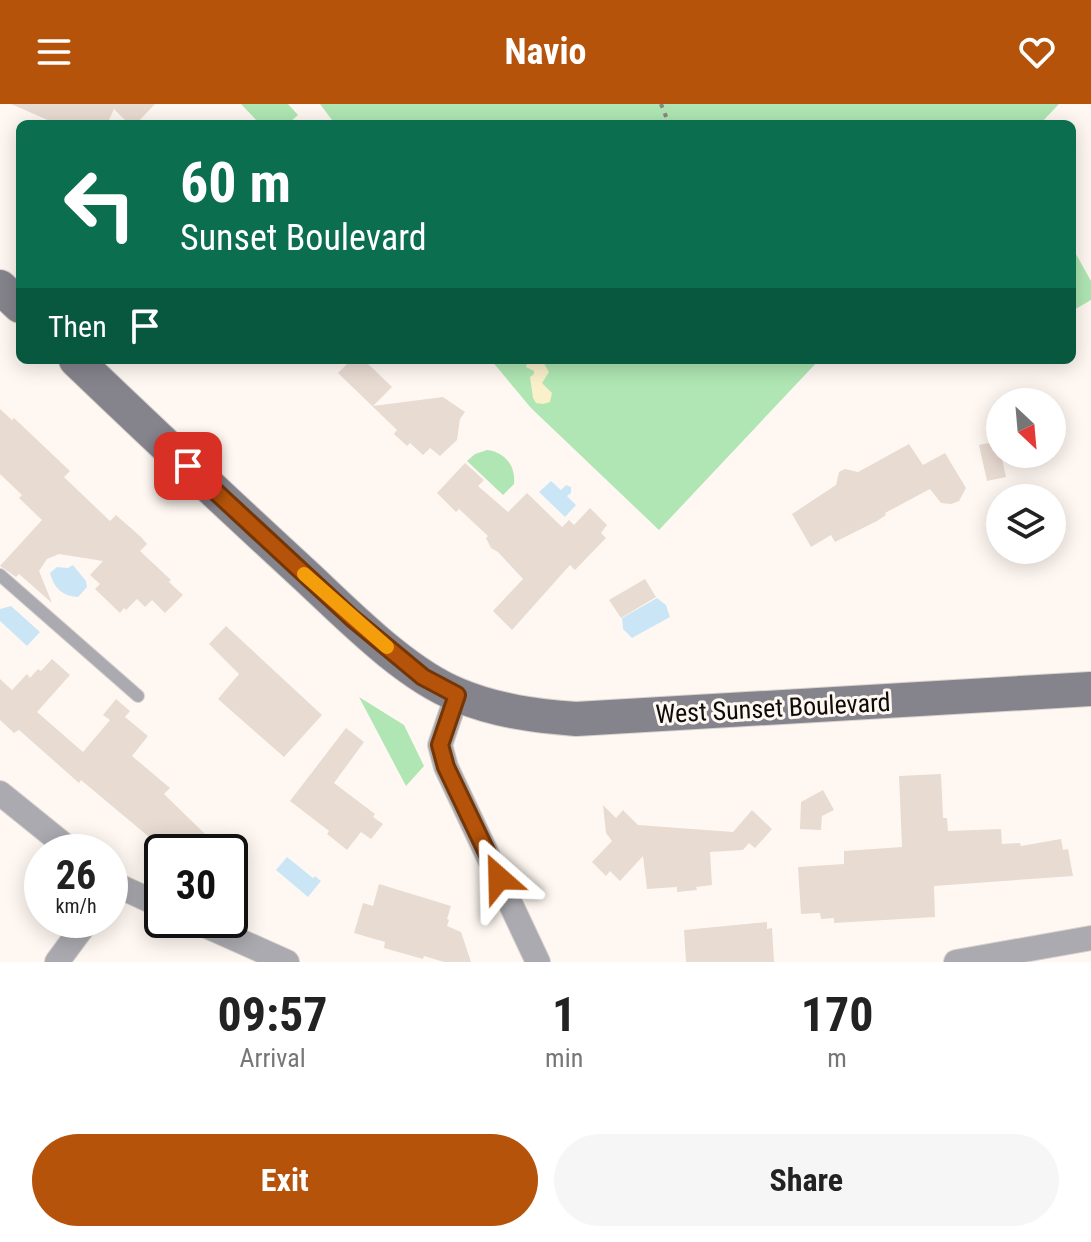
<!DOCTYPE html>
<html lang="en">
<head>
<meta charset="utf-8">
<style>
	:root { --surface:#fff; --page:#f6f6f6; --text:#222; --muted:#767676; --accent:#b45309 }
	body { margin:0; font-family:"Roboto Condensed",sans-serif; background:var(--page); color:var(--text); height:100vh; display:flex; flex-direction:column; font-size:30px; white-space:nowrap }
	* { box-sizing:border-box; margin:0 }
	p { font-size:26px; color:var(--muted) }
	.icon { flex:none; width:44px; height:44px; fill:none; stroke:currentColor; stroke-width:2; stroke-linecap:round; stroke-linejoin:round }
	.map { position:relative; height:858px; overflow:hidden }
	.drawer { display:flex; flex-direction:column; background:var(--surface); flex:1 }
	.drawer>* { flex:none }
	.top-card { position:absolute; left:16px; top:16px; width:1060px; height:244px; border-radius:12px; box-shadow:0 4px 20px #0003; background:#0b6e4f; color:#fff; overflow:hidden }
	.needle { width:52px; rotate:154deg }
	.controls { position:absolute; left:986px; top:284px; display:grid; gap:16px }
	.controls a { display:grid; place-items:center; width:80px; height:80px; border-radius:50%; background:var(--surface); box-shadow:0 4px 20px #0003; font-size:40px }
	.speed { position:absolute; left:24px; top:730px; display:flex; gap:16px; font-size:40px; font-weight:700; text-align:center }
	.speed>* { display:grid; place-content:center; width:104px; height:104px; border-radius:50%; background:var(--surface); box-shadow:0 4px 20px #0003; line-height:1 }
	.speed small { font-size:20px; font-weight:400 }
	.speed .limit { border:4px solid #111; border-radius:12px; background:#fff; color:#111 }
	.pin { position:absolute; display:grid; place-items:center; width:68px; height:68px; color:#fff; margin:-34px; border-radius:16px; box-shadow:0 4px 12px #0006 }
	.me { position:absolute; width:88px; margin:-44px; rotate:335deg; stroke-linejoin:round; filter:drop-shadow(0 0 6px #0008) }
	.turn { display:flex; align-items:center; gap:28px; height:168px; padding:0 32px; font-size:36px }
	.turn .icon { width:104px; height:104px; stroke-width:2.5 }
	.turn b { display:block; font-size:56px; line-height:68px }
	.then { display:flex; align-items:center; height:76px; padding:0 32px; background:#0003; gap:16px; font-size:30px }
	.eta { display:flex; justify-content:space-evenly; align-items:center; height:136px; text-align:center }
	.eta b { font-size:48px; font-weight:700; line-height:56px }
	.button { display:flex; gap:16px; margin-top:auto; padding:16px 32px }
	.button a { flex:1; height:92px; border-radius:48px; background:var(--accent); color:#fff; font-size:32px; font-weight:700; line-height:92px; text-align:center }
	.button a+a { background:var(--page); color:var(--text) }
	header { display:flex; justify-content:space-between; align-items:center; height:104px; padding:0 32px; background:var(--accent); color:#fff; font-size:36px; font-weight:700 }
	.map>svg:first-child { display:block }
	.green { fill:#afe6b3 }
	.sand { fill:#faf0ca }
	.water { fill:#cae6f6 }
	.building { fill:#e8dbd2 }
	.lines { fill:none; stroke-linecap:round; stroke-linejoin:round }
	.service-casing { stroke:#d8d2cd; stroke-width:14 }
	.minor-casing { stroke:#d8d2cd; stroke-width:26 }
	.secondary-casing { stroke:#d8d2cd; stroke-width:36 }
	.path { stroke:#8b8682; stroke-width:4; stroke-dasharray:4 6; stroke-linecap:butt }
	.service { stroke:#abaab0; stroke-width:12 }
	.minor { stroke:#abaab0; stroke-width:24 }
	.secondary { stroke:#85838c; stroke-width:34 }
	.route-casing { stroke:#753606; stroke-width:20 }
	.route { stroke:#b45309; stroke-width:14 }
	.slow { stroke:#f59e0b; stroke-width:14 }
	.labels { text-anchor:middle; stroke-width:6; stroke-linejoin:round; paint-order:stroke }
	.street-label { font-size:26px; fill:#0e0b08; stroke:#fff8f2 }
</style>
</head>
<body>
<header><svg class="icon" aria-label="menu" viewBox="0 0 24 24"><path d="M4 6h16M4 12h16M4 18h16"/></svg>Navio<svg class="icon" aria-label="heart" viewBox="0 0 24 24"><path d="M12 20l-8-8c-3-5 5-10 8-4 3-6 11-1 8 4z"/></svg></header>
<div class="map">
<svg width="1091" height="858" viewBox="0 0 1091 858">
	<rect width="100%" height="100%" fill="#fff8f2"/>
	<!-- green -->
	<path class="green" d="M241,0h47l10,11 -10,9h-28z
		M320,0h739l-19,20h-705z
		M1072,143l19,34v19l-19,11z
		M491,256h328l-160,170 -128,-122z
		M487,346c18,2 29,16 27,34l-11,11 -36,-34 8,-7z
		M359,593l45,28 20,41 -18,20z"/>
	<!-- sand -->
	<path class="sand" d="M518,256h24l7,12 -7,11 10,10 -2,9 -7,2 -7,-1 -3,-5 -3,-21 4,-3v-3l-8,-4 1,-5z"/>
	<!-- water -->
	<path class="water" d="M551,377l10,9 5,-5 5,2v6l-4,3 9,9 -11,12 -26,-25z
		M73,461l13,16 1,6 -9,10c-16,-1 -24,-9 -28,-24l7,-6 11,1z
		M657,494l9,7 4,12 -38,21 -9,-9 -1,-11z
		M11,502l29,26 -13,14 -27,-25v-12z
		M287,753l26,21 2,-2 6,5 -13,16 -32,-27z"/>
	<!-- building -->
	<path class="building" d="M11,0h144l-19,20h-7l-15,-15 -7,15h-50z
		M351,256h13l28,27 -19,19 70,-9 22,15 -5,7 -3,21 -17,16 -10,-8 -7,7 -13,-12 -3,3 -13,-12 3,-4 -59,-57z
		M0,305l12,11 2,-2 56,53 -6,6 46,44 6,-6 25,22 6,7 -7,7 31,29 -2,2 14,13 -18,18 -13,-13 -7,7 -8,-8 -11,11 -2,-2 -4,5 -25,-24 5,-5 -10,-9 13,-14 -44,-7 -12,5 -8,12 13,32 -33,-29 -3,3 -16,-11 42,-46 -23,-22 3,-3 -22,-21z
		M998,337l8,36 -19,4 -8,-36z
		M909,340l14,21 22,-12 21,35 -7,13 -8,3 -10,-1 -11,-14 -45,24 1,2 -9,6 -42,21 -4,-7 -20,12 -19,-33 44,-29 3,-13 6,-3 13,3z
		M465,359l19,17 -6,6 30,26 19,-19 35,34 7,-7 5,5 16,-17 17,17 -6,8 5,5 -31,32 -5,-5 -58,65 -19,-19 30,-32 -25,-27 -7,-4 -5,-10 2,-2 -29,-27 -3,3 -19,-19z
		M645,475l11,18 -35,21 -12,-18z
		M226,522l96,89 -38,42 -66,-58 21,-25 -30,-30z
		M52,555l18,16 -33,37 46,40 27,-32 -7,-5 13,-16 14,12 -5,6 23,19 -16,20 38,32 -6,6 42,41 -14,17h-11l-21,-17 -5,7 -74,-62 -2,3 -60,-53 -5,3 -14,-13v-41l12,11 15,-16 3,4 8,-9 3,2z
		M346,624l18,14 -30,41 41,31 -2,3 10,7 -12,15 -10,-7 -14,18 -20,-16 2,-3 -39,-30z
		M941,670l2,44h4l1,13 53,-2 1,15 18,-1 1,3 40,-7 2,11 5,-1 5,27 -139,10 1,31 -101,6v-5l-13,1 -1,-6 -19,1 -3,-47 46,-3v-13l58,-4 -3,-71z
		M823,686l11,20 -12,6 -1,14 -21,-1 1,-27z
		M603,701l13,13 7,-8 15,15 95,7 19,-22 20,19 -17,19 -6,-5 -6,7 -33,2 2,33 -16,2 1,3 -20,2v-5l-30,2 -4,-33 -23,25 -10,-10 -4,5 -14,-14 20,-21 -6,-8z
		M379,780l72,22 -4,13 2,1 -2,6 14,6 10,30h-27l-20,-6 -1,3 -39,-11 1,-6 -31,-9 9,-30 10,3z
		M767,818v7l5,-1 2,34h-88l-2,-32z"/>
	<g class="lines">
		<defs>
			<path id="service" d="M0,471l138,121"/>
			<path id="minor" d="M457,591l-17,50 6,22 92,195
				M0,689l73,59
				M110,778l52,24
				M193,816l94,42
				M57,858l31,-42
				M956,858l135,-24"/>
			<path id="secondary" d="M0,183l20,19
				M76,256c76,73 153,145 230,216 42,39 99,98 152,119 38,16 78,21 118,24l515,-30"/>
		</defs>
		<!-- service casing -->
		<use href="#service" class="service-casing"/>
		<!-- minor casing -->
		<use href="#minor" class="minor-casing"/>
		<!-- secondary casing -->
		<use href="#secondary" class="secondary-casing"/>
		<!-- path -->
		<path class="path" d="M661,0l8,20"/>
		<!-- service -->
		<use href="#service" class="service"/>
		<!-- minor -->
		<use href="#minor" class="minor"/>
		<!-- secondary -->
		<use href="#secondary" class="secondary"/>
	</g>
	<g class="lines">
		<defs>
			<path id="route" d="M188,362l164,152 71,59 34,18 -17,50 6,22 53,111"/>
		</defs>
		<!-- route casing -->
		<use href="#route" class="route-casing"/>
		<!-- route -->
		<use href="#route" class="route"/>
		<!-- slow -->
		<path class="slow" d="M304,470l83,73"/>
	</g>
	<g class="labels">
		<!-- street labels -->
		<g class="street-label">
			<text transform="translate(773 604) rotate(-3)" y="9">West Sunset Boulevard</text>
		</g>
	</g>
</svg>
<div class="controls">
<a><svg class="needle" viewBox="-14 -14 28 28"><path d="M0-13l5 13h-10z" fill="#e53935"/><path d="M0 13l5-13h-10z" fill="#767676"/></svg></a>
<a><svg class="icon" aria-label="layers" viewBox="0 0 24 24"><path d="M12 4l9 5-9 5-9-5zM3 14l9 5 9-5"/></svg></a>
</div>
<div class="speed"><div>26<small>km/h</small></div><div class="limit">30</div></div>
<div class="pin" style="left:188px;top:362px;background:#d93025"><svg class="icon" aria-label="arrive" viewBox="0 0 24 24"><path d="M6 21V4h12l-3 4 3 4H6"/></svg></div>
<svg class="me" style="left:499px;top:774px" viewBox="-20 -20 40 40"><path d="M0-17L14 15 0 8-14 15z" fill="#b45309" stroke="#fff" stroke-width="4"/></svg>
<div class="top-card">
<div class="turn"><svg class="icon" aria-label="left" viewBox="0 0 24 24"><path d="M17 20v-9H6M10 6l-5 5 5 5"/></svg><div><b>60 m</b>Sunset Boulevard</div></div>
<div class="then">Then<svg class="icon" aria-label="arrive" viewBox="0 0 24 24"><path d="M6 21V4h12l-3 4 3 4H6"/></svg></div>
</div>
</div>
<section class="drawer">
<div class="eta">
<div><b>09:57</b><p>Arrival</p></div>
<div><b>1</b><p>min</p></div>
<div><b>170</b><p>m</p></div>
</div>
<div class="button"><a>Exit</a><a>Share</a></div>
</section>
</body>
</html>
